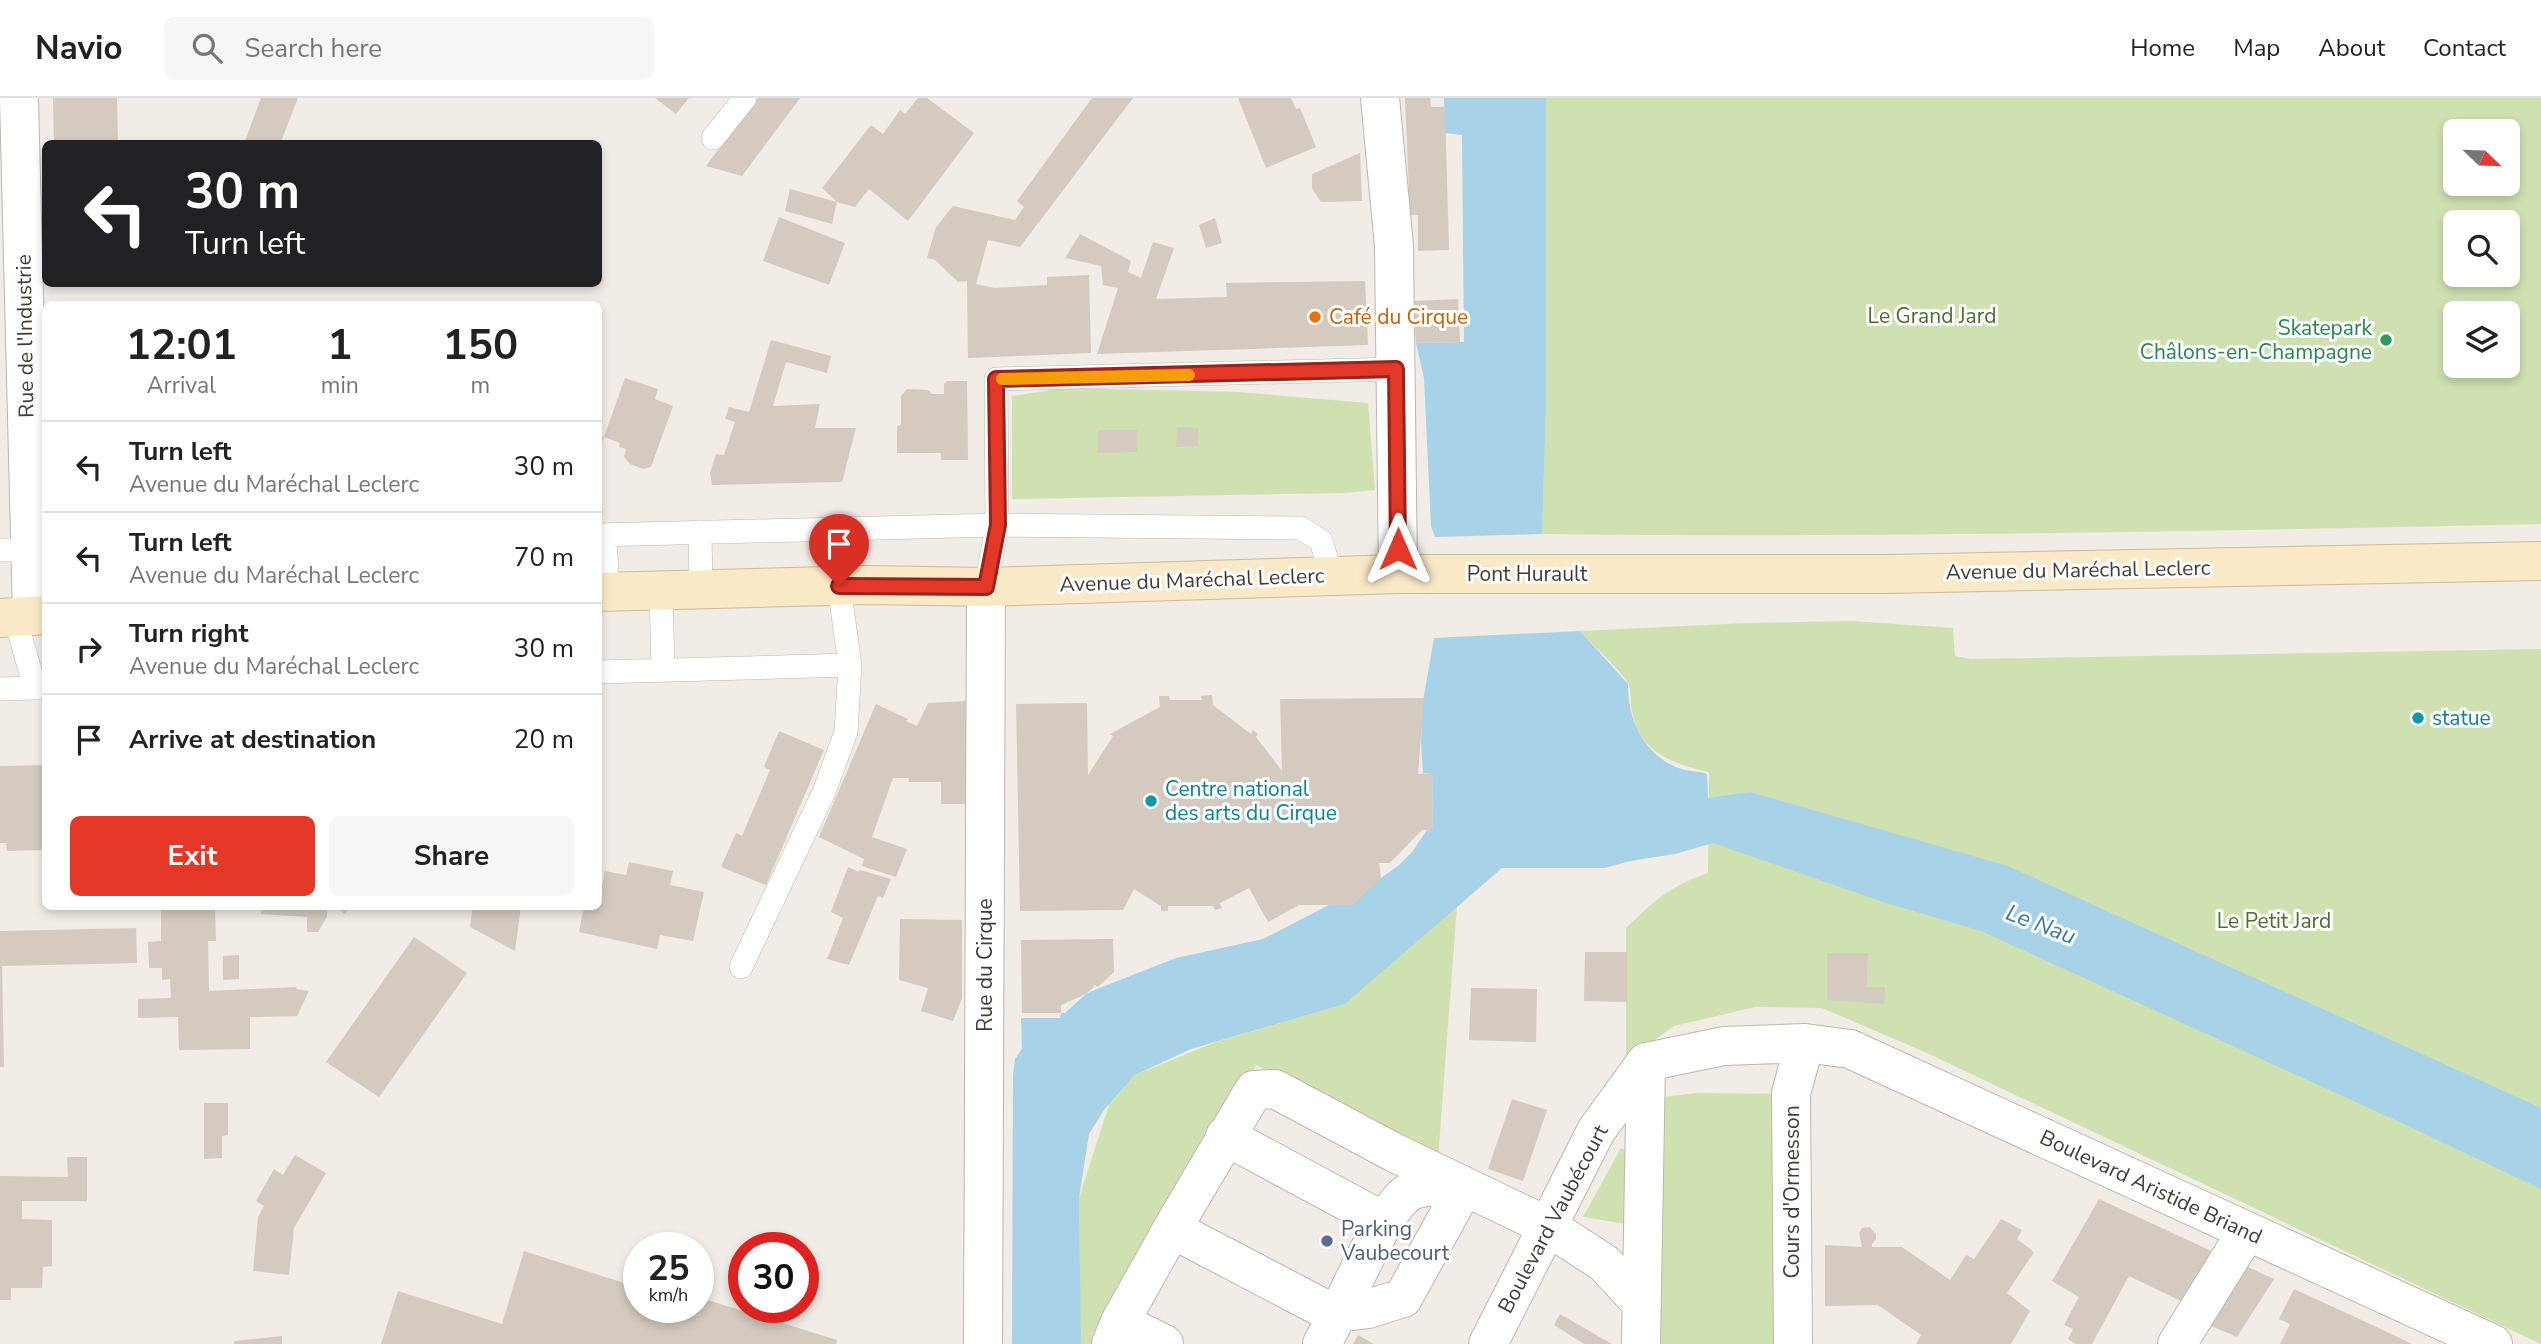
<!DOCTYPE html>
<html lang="en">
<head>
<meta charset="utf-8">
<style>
	:root { --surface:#fff; --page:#f6f6f6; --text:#222; --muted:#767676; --line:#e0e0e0; --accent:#e53728 }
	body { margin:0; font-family:"Nunito Sans",sans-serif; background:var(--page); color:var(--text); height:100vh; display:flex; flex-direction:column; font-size:26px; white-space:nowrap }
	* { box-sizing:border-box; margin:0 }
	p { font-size:23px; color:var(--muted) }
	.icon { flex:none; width:38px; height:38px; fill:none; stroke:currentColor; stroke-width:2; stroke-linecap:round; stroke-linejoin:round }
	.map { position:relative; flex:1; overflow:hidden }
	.panel { position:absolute; left:42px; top:203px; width:560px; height:609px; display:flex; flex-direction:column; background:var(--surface); border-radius:10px; box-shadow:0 4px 10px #0003 }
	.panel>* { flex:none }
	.guide { position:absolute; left:42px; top:42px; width:560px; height:147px; border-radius:10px; box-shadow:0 4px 10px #0003; background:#202124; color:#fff; overflow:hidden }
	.needle { width:46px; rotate:113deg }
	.buttons { position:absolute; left:2443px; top:21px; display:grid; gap:14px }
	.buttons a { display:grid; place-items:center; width:77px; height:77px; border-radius:10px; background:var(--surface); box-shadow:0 4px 10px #0003; font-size:35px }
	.speed { position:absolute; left:623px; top:1134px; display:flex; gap:14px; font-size:35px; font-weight:700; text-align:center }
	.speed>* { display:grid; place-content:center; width:91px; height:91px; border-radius:50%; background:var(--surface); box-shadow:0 4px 10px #0003; line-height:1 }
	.speed small { font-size:18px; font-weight:400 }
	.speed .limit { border:10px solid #d22; background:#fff; color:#111 }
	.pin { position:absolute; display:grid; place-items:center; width:60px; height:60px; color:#fff; margin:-72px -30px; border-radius:50% 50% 50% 0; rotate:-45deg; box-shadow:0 0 7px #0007 }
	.pin .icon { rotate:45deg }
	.me { position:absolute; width:77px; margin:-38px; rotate:0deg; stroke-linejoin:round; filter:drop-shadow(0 0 5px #0008) }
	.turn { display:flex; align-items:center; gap:24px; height:147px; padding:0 28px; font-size:32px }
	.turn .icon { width:91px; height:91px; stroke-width:2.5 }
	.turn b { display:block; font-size:49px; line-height:60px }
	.eta { display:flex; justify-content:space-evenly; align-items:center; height:119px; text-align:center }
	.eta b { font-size:42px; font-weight:700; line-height:49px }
	.primary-button { display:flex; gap:14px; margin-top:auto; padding:14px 28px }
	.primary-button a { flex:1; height:80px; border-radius:10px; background:var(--accent); color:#fff; font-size:28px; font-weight:700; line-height:80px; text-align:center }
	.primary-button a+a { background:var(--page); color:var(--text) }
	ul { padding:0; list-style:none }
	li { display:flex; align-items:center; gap:21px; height:91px; padding:0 28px; border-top:2px solid var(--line) }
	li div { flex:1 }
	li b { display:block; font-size:26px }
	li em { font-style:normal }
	header { display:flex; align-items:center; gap:42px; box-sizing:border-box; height:98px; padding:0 35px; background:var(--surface); border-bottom:2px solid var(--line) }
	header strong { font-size:33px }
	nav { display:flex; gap:38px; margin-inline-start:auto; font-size:24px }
	.search { width:490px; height:63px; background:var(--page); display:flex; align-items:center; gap:18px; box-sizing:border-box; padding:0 24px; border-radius:10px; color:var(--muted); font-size:26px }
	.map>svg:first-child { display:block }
	.green { fill:#cfe1b1; fill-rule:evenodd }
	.water { fill:#a7d2e8 }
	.building { fill:#d4cabf }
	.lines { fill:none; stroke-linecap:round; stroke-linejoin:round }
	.service-casing { stroke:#beb6ac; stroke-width:24 }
	.minor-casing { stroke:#beb6ac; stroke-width:40 }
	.secondary-casing { stroke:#cb9; stroke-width:40 }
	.service { stroke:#fff; stroke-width:23 }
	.minor { stroke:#fff; stroke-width:38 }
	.secondary { stroke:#f9e9c7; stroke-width:38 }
	.route-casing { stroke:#95241a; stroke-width:18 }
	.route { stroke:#e53728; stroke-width:12 }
	.slow { stroke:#f59e0b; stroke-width:12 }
	.food-dot { fill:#e8710a; stroke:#fff; stroke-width:2.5 }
	.leisure-dot { fill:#2e9e5b; stroke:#fff; stroke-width:2.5 }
	.culture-dot { fill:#0f9aa8; stroke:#fff; stroke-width:2.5 }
	.service-dot { fill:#5c6f8a; stroke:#fff; stroke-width:2.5 }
	.labels { text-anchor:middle; stroke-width:6; stroke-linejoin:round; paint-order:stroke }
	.park-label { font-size:21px; fill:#4b6e2f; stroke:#fff }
	.food-label { font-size:21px; fill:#c56008; stroke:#fff; text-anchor:start }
	.leisure-label { font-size:21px; fill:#27864d; stroke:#fff; text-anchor:end }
	.street-label { font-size:21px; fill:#433c35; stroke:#fff }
	.culture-label { font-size:21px; fill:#0d838f; stroke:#fff; text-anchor:start }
	.service-label { font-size:21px; fill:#4e5e75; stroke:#fff; text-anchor:start }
	.water-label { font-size:23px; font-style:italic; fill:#37799c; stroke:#fff }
</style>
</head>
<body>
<header>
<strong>Navio</strong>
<div class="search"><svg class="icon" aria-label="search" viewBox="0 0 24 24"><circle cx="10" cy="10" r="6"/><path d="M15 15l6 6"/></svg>Search here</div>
<nav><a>Home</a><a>Map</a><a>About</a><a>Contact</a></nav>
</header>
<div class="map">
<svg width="2541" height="1246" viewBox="0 0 2541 1246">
	<rect width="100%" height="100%" fill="#f1ece5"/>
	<!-- green -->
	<path class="green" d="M1546,0h995v426c-333,7 -666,14 -999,10l4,-125zM2455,33h53v53h-53zM2455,124h53v53h-53zM2455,215h53v53h-53z
		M1064,290l175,4 129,11 7,87 -31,3 -332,6v-103z
		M1852,523l101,7 2,28 16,3 570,-10v695l-614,-291 -105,-45 -67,-1 -81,19 -48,34v-132c29,-28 44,-42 82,-55l1,-101c-35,-8 -67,-18 -76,-57 -3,-9 -1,-23 -5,-32 -7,-12 -36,-39 -48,-52l167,-8z
		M1457,808l-19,253 -182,-94 -127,225 -27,54h-22l-1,-146 30,-93 26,-30 81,-33 129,-38z
		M1696,995l85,1 4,250h-144l6,-245z
		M1621,1050l6,3 -1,73 -43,-7z"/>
	<!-- water -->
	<path class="water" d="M1444,0h102v311l-4,125 -107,3 -4,-11 -7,-148 -8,-35 48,-1 -2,-207 -17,-2z
		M1580,533l48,53c-1,37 19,76 57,86 7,2 15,1 22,4l1,24 42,-6 258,74 533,242v81l-133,-63 -427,-195 -95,-28 -173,-60 -38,11 -45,7 -25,7h-103l-157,136 -154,45 -56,26 -31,35 -15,24 -10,64 2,146h-69l1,-269 2,-16 7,-10 -1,-31h39l1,-5h4l21,-19 11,-5 79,-31 87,-19 118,-61 18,-13 13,-13 15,-22h6l-1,-57h-9l-2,-31 2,-41 11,-63z"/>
	<!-- building -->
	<path class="building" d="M53,0h64l1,46h-64z
		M261,0h37l-18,46h-38l3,-3z
		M655,0h34l-13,16z
		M758,0h42l-58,78 -36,-10z
		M918,0h9l47,35 -66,88 -39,-32 -14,18 -18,-5 -5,22 -47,-13 5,-22 47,13 -15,-14 49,-63 12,9 17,-24 5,4z
		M1092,0h41l-113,149 -32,-7 -12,44 18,4 53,-3v-8l42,-2 2,78 -123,5 -1,-77 -9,1 -23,-22 -8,-2 9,-31 17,-21 62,14 9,-13 -7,-6z
		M1238,0h53l5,11 4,-1 16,39 -50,21z
		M1405,0h25l1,9h14l4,143 -31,1v-36h-8z
		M1360,55l2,48 -41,1 -9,-14v-14z
		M779,119l66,26 -16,42 -66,-24z
		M1215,120l7,25 -16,5 -7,-23z
		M1080,136l51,27 -3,11 13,6 12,-36 21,6 -18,51 71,-2 -1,-14 139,-2 3,64 -271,9 21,-66 -15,-3 -2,-19 -36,-8z
		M1458,201l2,43 -44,1 -2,-42z
		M771,242l60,16 -4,17 -41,-11 -13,44 47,-2 -5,24h41l-14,54 -130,3 -2,-12 6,-19 8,1 11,-33 -10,-3 4,-12 20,5z
		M625,280l33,11 -3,10 18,7 -22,61 -8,2 -13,-5 -6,-7 2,-8 -7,-2 1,-4 -16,-6 -6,14v-16l6,2z
		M947,283h20l1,79h-27v-7h-44v-27l4,-1v-29l6,-7 21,1 4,4h12v-10z
		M1177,329l21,1v18l-22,1z
		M1098,332h39v22l-39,1z
		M1212,597l1,10 38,29 2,-4 5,4 -2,3 26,34 -2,-72 144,-1 -6,76 14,-1 1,57h-11l-32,33h-11l2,15 -28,27h-54l-31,17 -19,-34 -29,15 2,5 -7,2 -2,-4h-45v5h-7v-5l-27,-17 -11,21 -103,1 -4,-207 71,-1 1,72 25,-39 -3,-2 50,-27 -1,-11h10l1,4h32l-1,-4z
		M968,603l-1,103h-26v-22h-32v-4h-16l-21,59 35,12 -11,28 -34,-11 2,-7 -45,-22 57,-133 32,15 -2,2 11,5 11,-23z
		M779,633l45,19 -58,135 -45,-18 15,-34 6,3 28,-66 -6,-3z
		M46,667v85l-39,1 -1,-8h-6v-77z
		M629,764l44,9 -3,14 34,7 -11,49 -33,-6 -3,14 -78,-17 5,-26 12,3 2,-3 7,-35 21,4z
		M848,769l11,5 1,-2 31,9 -8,19 -5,-2 -29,69 -22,-6 16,-41 -12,-6z
		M161,808h54l1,35h-8l1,50 88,-4 -1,2 13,2 -12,25 -47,1v32l-71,1 -1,-33 -40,1v-19l33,-1 -1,-19 -8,1v-12h-13l-1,-26 13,-1z
		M262,808h89l-6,8 -7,-5 -11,-1v9l-9,15h-11v-15l-46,-3z
		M473,808h48l-6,45 -45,-24z
		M900,821l62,1v78l-9,23 -32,-10 7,-23 -29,-8z
		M136,830l1,35 -135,3 2,101h-4v-136z
		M414,839l53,36 -88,124 -53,-35z
		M1113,841l1,33 -16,15 -5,-3 1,3 -8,7 -25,11v8h-39l-1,-73z
		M1585,854h42v50l-43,-1z
		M1827,855h41l-1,34h18l-1,17 -57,-4z
		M239,857v24l-16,1v-24z
		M1471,890l66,1 -1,53 -67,-2z
		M1512,1001l35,11 -24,71 -35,-12z
		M204,1005h24v32l-6,1v22l-18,1z
		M295,1057l31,18 -32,55 -5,47 -36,-4 5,-54 6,-11 -8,-5 18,-32 9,6z
		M67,1059h20v44h-65v18l30,1v46l-9,1 -1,21h-31v12h-11v-124l68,1z
		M2099,1101l121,56 -31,50 -60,-29 -37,68h-16l-8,-5 5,-10 -9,-4 15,-28 -27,-16z
		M2001,1121l21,11 -5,9 17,13 -27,41 23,18 -19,33h-95l5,-9 -43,-30 -53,1v-61l37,2 -3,-14 3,-5 8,-1 6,7v5l-4,5v3h30l48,33 16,-25 8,4z
		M524,1153l103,33 2,-9 10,3v29h59v-10l139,43 -1,4h-455l17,-53 104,33z
		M2239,1165l35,16 -37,58 -35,-15z
		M2294,1191l87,40 31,15h-132l10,-20 -11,-5z
		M1560,1216l52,30h-28l-30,-19z
		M1358,1237l16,9h-21z
		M282,1238v8h-48v-3z"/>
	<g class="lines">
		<defs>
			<path id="service" d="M713,40l32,-40
				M700,434l1,58
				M598,437l399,-10 304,3 20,13 11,35
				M605,437l3,57
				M0,452h42
				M986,489l11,-62 -1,-146 400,-10
				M661,493l2,79
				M598,574l252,-7
				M0,591l35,-1 -20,-71
				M741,869l83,-175 22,-60 4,-67 -11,-79 1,-57"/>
			<path id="minor" d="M19,0l13,518
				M1380,0l14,148 4,328
				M1225,1038l160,86
				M1172,1131l164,86
				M1338,1215c15,-28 45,-100 67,-118 14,-12 39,-8 57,-8
				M1120,1224l44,22
				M983,1246l3,-757
				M1111,1246l9,-22 52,-93 82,-139 21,-1 118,63 154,74 57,37 38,41
				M1322,1246l16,-31 30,-4 35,-11 61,-111
				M1488,1246l108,-213 50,-69 78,-16 81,-3 45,6 643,295
				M1641,1246l5,-282
				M1793,1246l-2,-251 14,-50
				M2177,1246l70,-113"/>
			<path id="secondary" d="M598,494l270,-7 118,2 412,-13h489l654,-13
				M0,520l46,-3"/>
		</defs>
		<!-- service casing -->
		<use href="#service" class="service-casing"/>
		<!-- minor casing -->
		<use href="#minor" class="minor-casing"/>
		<!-- secondary casing -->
		<use href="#secondary" class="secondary-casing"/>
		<!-- service -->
		<use href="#service" class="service"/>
		<!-- minor -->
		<use href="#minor" class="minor"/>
		<!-- secondary -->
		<use href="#secondary" class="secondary"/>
	</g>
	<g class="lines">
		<defs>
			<path id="route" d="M839,488l147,1 12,-62 -2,-146 400,-10 2,180"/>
		</defs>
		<!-- route casing -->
		<use href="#route" class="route-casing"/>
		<!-- route -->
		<use href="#route" class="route"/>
		<!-- slow -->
		<path class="slow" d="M1002,281l187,-4"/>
	</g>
	<!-- markers -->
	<circle class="food-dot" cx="1315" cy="219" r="7"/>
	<circle class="leisure-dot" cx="2386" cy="242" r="7"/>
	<g class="culture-dot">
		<circle cx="2418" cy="620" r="7"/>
		<circle cx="1151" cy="703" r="7"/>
	</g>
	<circle class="service-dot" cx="1327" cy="1143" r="7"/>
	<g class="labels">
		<!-- park labels -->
		<g class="park-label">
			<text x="1932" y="225">Le Grand Jard</text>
			<text x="2274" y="830">Le Petit Jard</text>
		</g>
		<!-- food labels -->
		<g class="food-label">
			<text x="1329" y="226">Café du Cirque</text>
		</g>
		<!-- leisure labels -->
		<g class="leisure-label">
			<text x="2372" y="237">Skatepark<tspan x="2372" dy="24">Châlons-en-Champagne</tspan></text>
		</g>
		<!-- street labels -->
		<g class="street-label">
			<text transform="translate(25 238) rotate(-91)" y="7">Rue de l'Industrie</text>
			<text transform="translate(2078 472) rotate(-1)" y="7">Avenue du Maréchal Leclerc</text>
			<text x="1527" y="483">Pont Hurault</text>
			<text transform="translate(1192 482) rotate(-2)" y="7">Avenue du Maréchal Leclerc</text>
			<text transform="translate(985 867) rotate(-90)" y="7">Rue du Cirque</text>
			<text transform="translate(2151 1089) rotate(25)" y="7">Boulevard Aristide Briand</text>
			<text transform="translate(1792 1094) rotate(-90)" y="7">Cours d'Ormesson</text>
			<text transform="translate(1553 1121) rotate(-62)" y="7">Boulevard Vaubécourt</text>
		</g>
		<!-- culture labels -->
		<g class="culture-label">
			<text x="2432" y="627">statue</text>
			<text x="1165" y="698">Centre national<tspan x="1165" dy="24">des arts du Cirque</tspan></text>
		</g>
		<!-- service labels -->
		<g class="service-label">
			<text x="1341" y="1138">Parking<tspan x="1341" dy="24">Vaubecourt</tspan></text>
		</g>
		<!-- water labels -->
		<g class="water-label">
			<text transform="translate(2041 826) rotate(21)" y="8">Le Nau</text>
		</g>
	</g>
</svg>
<div class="buttons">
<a><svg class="needle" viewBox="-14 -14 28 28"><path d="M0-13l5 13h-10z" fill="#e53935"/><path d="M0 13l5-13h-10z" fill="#767676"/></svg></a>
<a><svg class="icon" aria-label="search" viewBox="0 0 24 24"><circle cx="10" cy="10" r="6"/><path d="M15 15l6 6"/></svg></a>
<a><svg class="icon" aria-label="layers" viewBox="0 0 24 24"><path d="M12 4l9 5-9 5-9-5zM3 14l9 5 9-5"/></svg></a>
</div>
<div class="speed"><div>25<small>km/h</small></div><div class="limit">30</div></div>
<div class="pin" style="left:839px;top:488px;background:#d93025"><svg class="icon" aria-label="arrive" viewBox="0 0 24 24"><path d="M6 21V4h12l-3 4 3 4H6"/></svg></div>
<svg class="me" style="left:1398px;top:451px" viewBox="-20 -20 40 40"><path d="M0-17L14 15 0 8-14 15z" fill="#e53728" stroke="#fff" stroke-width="4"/></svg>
<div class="guide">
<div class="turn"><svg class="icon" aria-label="left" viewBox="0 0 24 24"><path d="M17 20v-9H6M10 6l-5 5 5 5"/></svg><div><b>30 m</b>Turn left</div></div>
</div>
<section class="panel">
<div class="eta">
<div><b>12:01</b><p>Arrival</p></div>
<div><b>1</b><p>min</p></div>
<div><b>150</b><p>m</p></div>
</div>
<ul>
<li><svg class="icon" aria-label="left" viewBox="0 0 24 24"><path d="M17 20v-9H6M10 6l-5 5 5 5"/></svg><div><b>Turn left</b><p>Avenue du Maréchal Leclerc</p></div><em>30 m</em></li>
<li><svg class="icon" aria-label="left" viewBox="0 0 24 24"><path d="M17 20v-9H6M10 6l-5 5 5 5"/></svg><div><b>Turn left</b><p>Avenue du Maréchal Leclerc</p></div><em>70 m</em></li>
<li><svg class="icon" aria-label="right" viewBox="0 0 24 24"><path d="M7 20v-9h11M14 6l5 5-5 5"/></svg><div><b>Turn right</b><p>Avenue du Maréchal Leclerc</p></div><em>30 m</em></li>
<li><svg class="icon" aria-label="arrive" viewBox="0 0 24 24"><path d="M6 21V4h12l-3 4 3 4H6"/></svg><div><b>Arrive at destination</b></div><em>20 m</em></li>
</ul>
<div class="primary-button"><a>Exit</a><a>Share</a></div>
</section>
</div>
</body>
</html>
